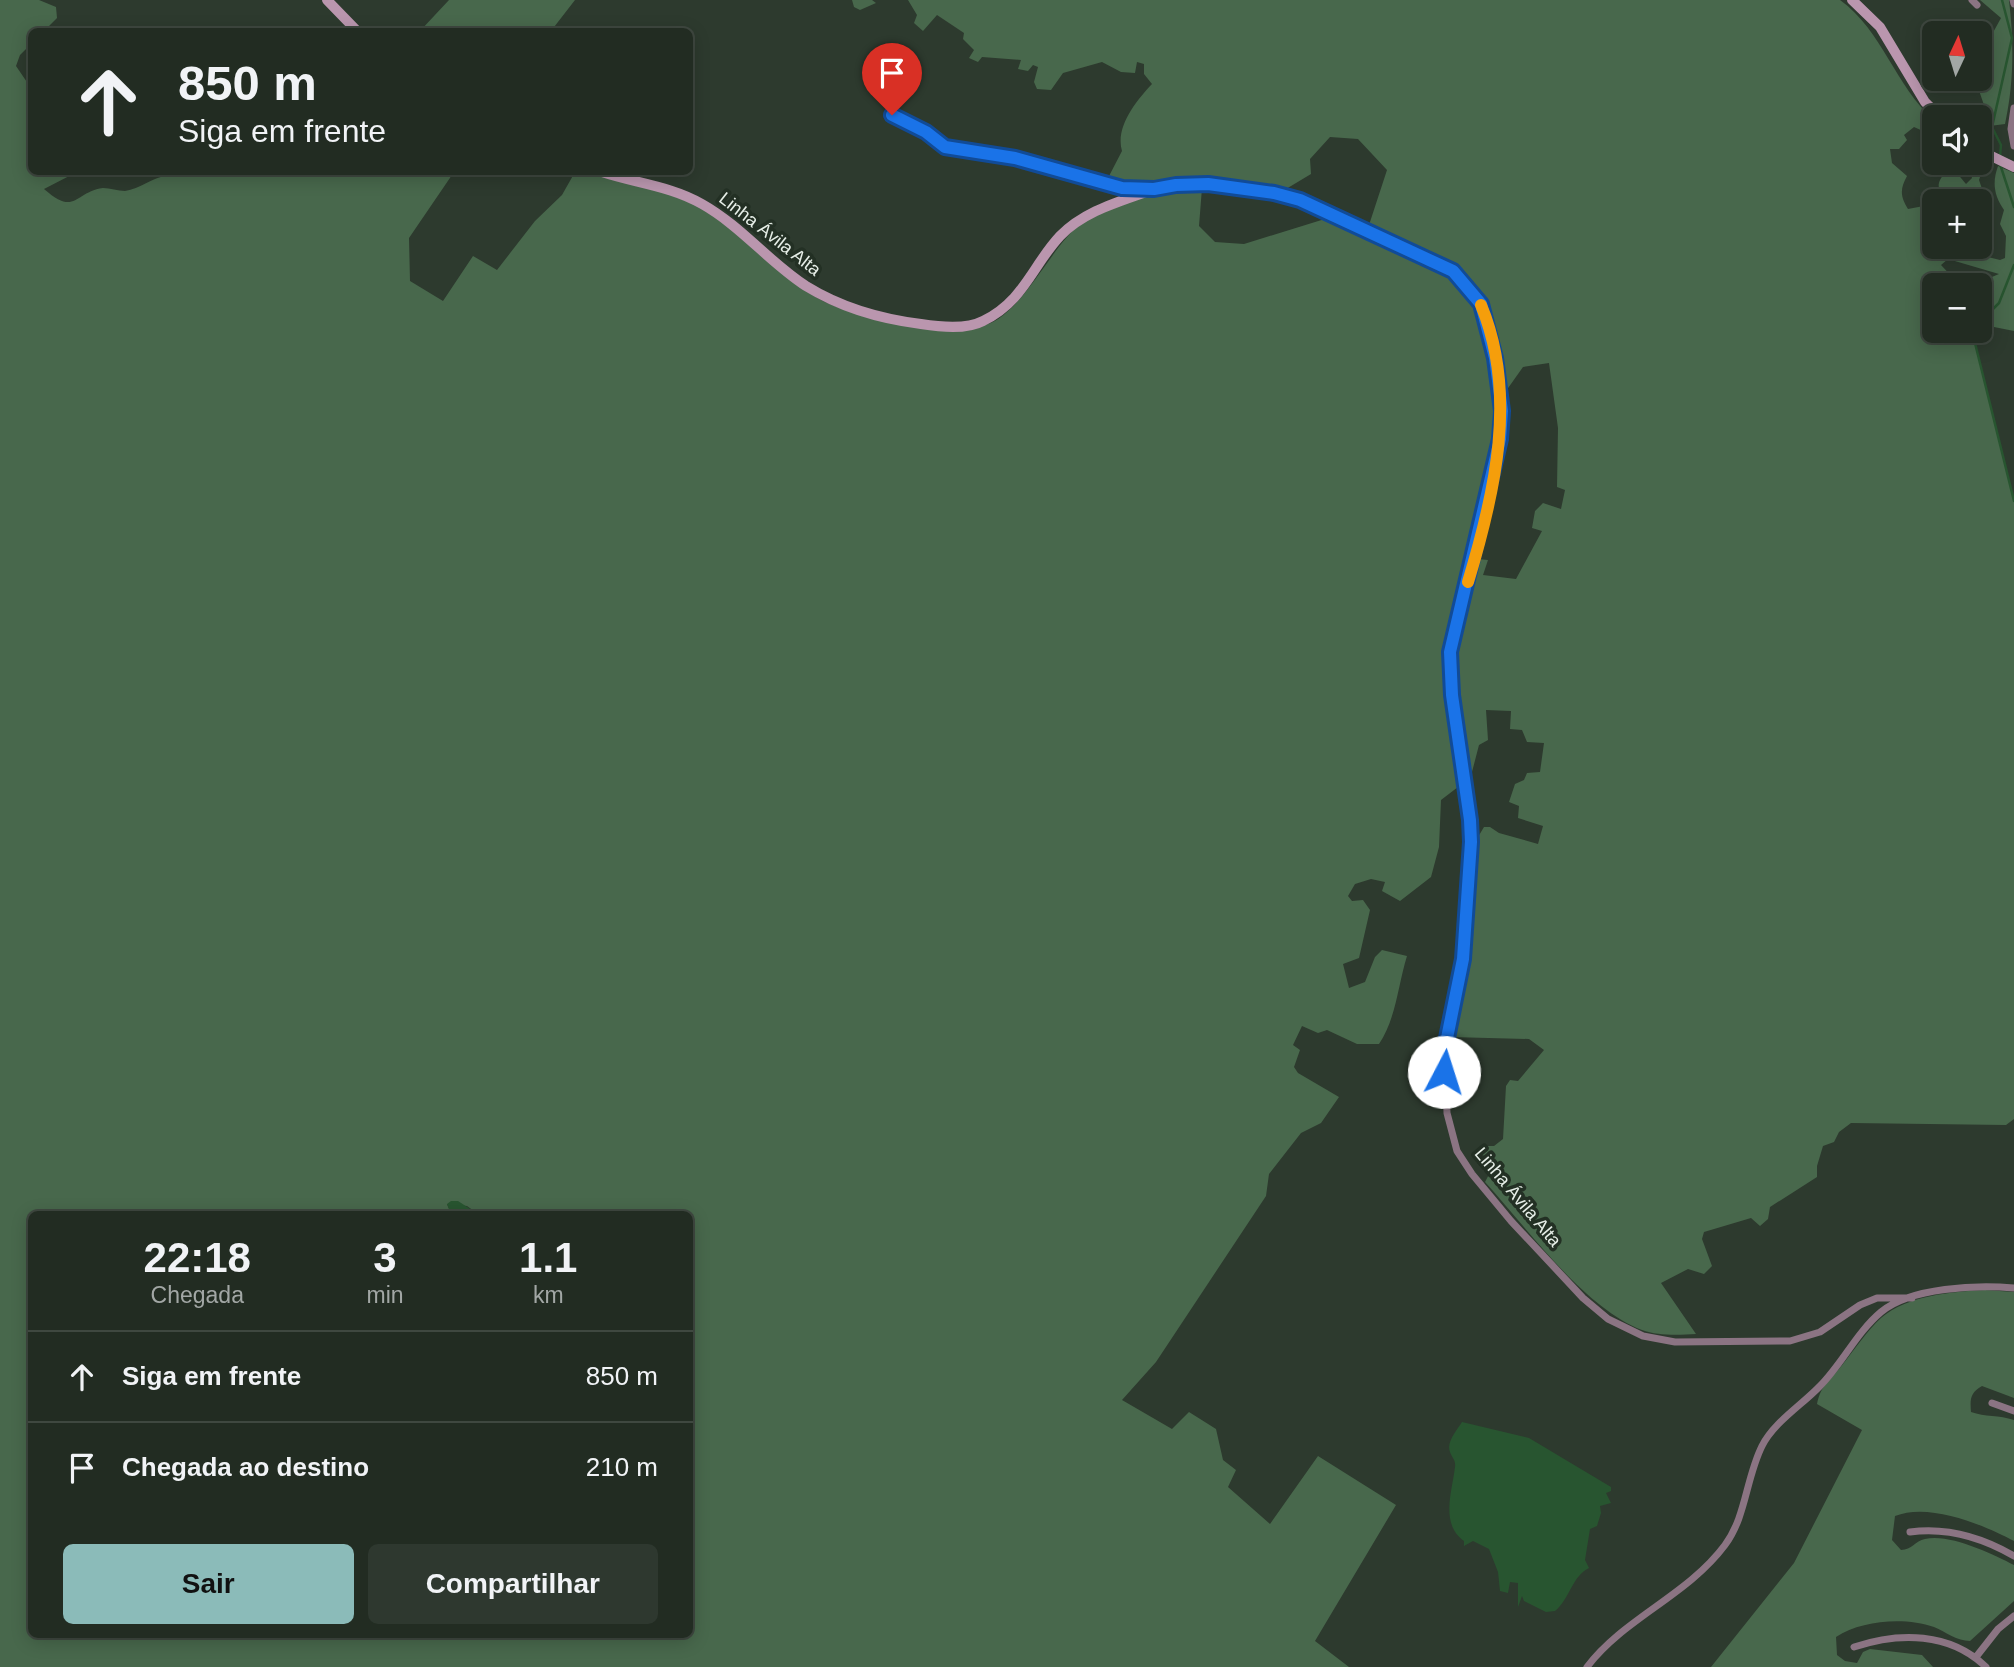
<!DOCTYPE html>
<html lang="pt">
<head>
<meta charset="utf-8">
<style>
	:root { --surface:#222c22; --page:#2e382f; --text:#f1f3f6; --muted:#a2a7a5; --line:#3f4840; --accent:#8bbbb9 }
	body { margin:0; font-family:Helvetica,sans-serif; background:var(--page); color:var(--text); height:100vh; display:flex; flex-direction:column; font-size:26px; white-space:nowrap }
	* { box-sizing:border-box; margin:0 }
	p { font-size:23px; color:var(--muted) }
	.icon { flex:none; width:38px; height:38px; fill:none; stroke:currentColor; stroke-width:2; stroke-linecap:round; stroke-linejoin:round }
	.map { position:relative; flex:1; overflow:hidden }
	.details { position:absolute; left:28px; top:1211px; width:665px; height:427px; display:flex; flex-direction:column; background:var(--surface); border-radius:10px; box-shadow:0 4px 18px #0003,0 0 0 2px var(--line) }
	.details>* { flex:none }
	.top-card { position:absolute; left:28px; top:28px; width:665px; height:147px; border-radius:10px; box-shadow:0 4px 18px #0003,0 0 0 2px var(--line); background:#222c22; color:var(--text); overflow:hidden }
	.needle { width:46px; rotate:4deg }
	.tools { position:absolute; left:1922px; top:21px; display:grid; gap:14px }
	.tools a { display:grid; place-items:center; width:70px; height:70px; border-radius:10px; background:var(--surface); box-shadow:0 4px 18px #0003,0 0 0 2px var(--line); font-size:35px }
	.pin { position:absolute; display:grid; place-items:center; width:60px; height:60px; color:#fff; margin:-72px -30px; border-radius:50% 50% 50% 0; rotate:-45deg; box-shadow:0 0 7px #0007 }
	.pin .icon { rotate:45deg }
	.me { position:absolute; width:77px; margin:-38px; rotate:5deg; stroke-linejoin:round; filter:drop-shadow(0 0 5px #0008) }
	.turn { display:flex; align-items:center; gap:24px; height:147px; padding:0 35px; font-size:32px }
	.turn .icon { width:91px; height:91px; stroke-width:2.5 }
	.turn b { display:block; font-size:49px; line-height:60px }
	.eta { display:flex; justify-content:space-evenly; align-items:center; height:119px; text-align:center }
	.eta b { font-size:42px; font-weight:800; line-height:49px }
	.action { display:flex; gap:14px; margin-top:auto; padding:14px 35px }
	.action a { flex:1; height:80px; border-radius:10px; background:var(--accent); color:#111; font-size:28px; font-weight:800; line-height:80px; text-align:center }
	.action a+a { background:var(--page); color:var(--text) }
	ul { padding:0; list-style:none }
	li { display:flex; align-items:center; gap:21px; height:91px; padding:0 35px; border-top:2px solid var(--line) }
	li div { flex:1 }
	li b { display:block; font-size:26px }
	li em { font-style:normal }
	.map>svg:first-child { display:block }
	.green { fill:#48684c; fill-rule:evenodd }
	.water { fill:#285530 }
	.lines { fill:none; stroke-linecap:round; stroke-linejoin:round }
	.stream { stroke:#285530; stroke-width:2.5 }
	.street { stroke:#8b7483; stroke-width:7 }
	.secondary { stroke:#ba96ae; stroke-width:10 }
	.route-casing { stroke:#114b97; stroke-width:18 }
	.route { stroke:#1a73e8; stroke-width:12 }
	.slow { stroke:#f59e0b; stroke-width:12 }
	.labels { text-anchor:middle; stroke-width:7; stroke-linejoin:round; paint-order:stroke }
	.street-label { font-size:18px; fill:#e6eee7; stroke:#233024 }
</style>
</head>
<body>
<div class="map">
<svg width="2014" height="1667" viewBox="0 0 2014 1667">
	<rect width="100%" height="100%" fill="#2d3a2e"/>
	<!-- green -->
	<path class="green" d="M0,0h39l17,7 1,11 -13,13 -12,1 -1,12 -11,11 -4,11 15,22 1,84h45l-33,17c32,28 30,3 59,-1 7,0 15,3 22,3 15,-2 27,-14 42,-15l1,-4h286l-45,66 1,43 33,20 30,-45 24,14 38,-49 27,-26 13,-23c20,0 37,6 57,11 33,9 63,19 92,38 31,21 54,51 85,72 41,28 121,34 169,33 38,-1 71,-76 99,-99 33,-26 84,-38 125,-39l-3,38 16,16 29,2 84,-26 122,58c74,70 41,200 19,287 -7,25 -20,50 -23,76 -5,48 7,100 12,148l-17,13 -2,47 -8,30 -31,24 -18,-10 3,-9 -14,-3 -16,5 -7,12 4,5 11,-1 7,10 -11,48 -16,6 6,24 16,-6 10,-25 7,-7 25,6c-9,29 -11,63 -28,88h-22l-30,-14 -9,3 -16,-7 -9,19 7,5 -6,17 4,6 41,24 -18,26 -20,10 -32,41 -3,22 -110,166 -34,38 50,29 17,-17 27,17 7,31 13,10 -8,17 42,37 48,-68 78,49 -81,136 34,26h-1349zM447,1204l20,2 11,8h212v420h-658v-420h419z
		M449,0h126l-24,31h-131z
		M852,0h20l4,3 -16,7 -6,-3z
		M908,0h932c43,31 55,86 94,120v16l-20,-9 -10,8 3,5 -8,9h-9l2,14 15,13c-7,13 -7,20 1,33l26,-5v43h41l9,9 16,4 5,-2 1,-22 -6,-12 4,-14c-10,-15 -12,-27 -6,-44l16,7v158l-35,-7v-39h-6l26,-11 -51,-15 -7,6 16,17 15,3h-38v46h43l-3,8 40,162v618l-8,6 -155,-2 -12,9 -5,10 -11,4 -6,20v11l-47,30 -2,12 -8,7 -9,-8 -47,14 -2,7 10,27 -8,8 -16,-5 -27,14 35,51c-17,1 -38,2 -54,-4 -58,-22 -115,-102 -157,-148l9,-17 -12,-11 6,-8h6l9,-7 3,-53 4,-6 8,1 26,-31 -15,-11 -78,-2 14,-64 10,-131 9,-15h6l9,6 39,11 5,-18 -25,-8 1,-12 -10,-4 6,-18 9,-4 3,-7 13,-1 4,-29 -17,-1 -5,-12 -12,-1 1,-18 -25,-1 2,30 -9,5 -7,27 -6,1 -13,-118 4,-29 21,-67 10,1 -5,15 33,4 26,-48 -10,-3 3,-17 8,-8 18,6 4,-19 -8,-3 1,-59 -9,-65 -26,4 -17,24c-6,-39 -10,-94 -44,-120 -26,-20 -63,-32 -93,-46l18,-55 -29,-31 -28,-2 -20,22 1,15 -25,15 -99,-12 -51,7 -28,-6 14,-27c-7,-24 14,-50 30,-67l-8,-10v-10l-7,-2 -2,11 -14,-1 -19,-10 -39,11 -12,17 -14,-1 -3,-7 4,-15 -5,-2 -5,6 -10,-2 3,-9 -39,-3 -4,5 -9,-4 5,-8 -11,-11 1,-6 -27,-18 -14,16 -9,-8 3,-8z
		M1980,0h29c5,42 5,83 -4,124l-23,3 2,-22 -9,-26h4v-21l22,-40z
		M1979,160l13,6 -1,5h-9l-3,9 11,32 -7,8 -4,-2v-17h-33c-8,-11 -11,-17 -1,-28l11,-1 10,12 6,-6 -4,-15z
		M1985,1290l29,2v106l-32,-12c-12,7 -12,13 -11,26 14,5 28,3 43,8v121c-30,-16 -85,-39 -119,-25l-3,24 9,10c11,0 14,-9 24,-11 24,-6 68,15 89,26v36l-44,40c-13,0 -24,-9 -36,-14 -29,-10 -72,-7 -98,10l1,18 8,6 12,2 6,-11 7,-3 52,6 11,12h-222l83,-104 68,-133 -45,-26c4,-20 14,-24 26,-40 12,-15 24,-33 38,-46 27,-23 70,-26 104,-28z"/>
	<!-- water -->
	<path class="water" d="M451,1201h7l20,13h-27l-4,-10z
		M1462,1422l67,16 82,49v4l-5,2 5,10 -11,3 1,7 -4,13 -7,3 -5,31 4,8c-17,8 -19,31 -34,43l-9,1 -22,-11 -2,-5 -4,11v-24l-8,-1 -2,11 -8,-2 -2,-19 -9,-23 -16,-8 -9,5v-5c-24,-17 -12,-49 -9,-74 1,-7 -3,-9 -5,-15 -4,-10 7,-22 12,-30z"/>
	<g class="lines">
		<!-- stream -->
		<path class="stream" d="M2000,157l1,-12 -9,-18 20,-89 -10,-38
			M2000,164l14,43
			M1979,323l20,-20 15,-38
			M1977,331l-3,8 40,162"/>
		<!-- street -->
		<path class="street" d="M1972,0l5,5
			M2013,0l1,4
			M2014,108l-3,21 3,17
			M892,115l34,17 19,15 70,11 107,30 86,-4 78,12 157,70 19,13 19,25 14,54 7,53 -5,49 -25,107 -17,57 -5,28 2,43 18,125 -7,139 -18,97 2,57 10,38 15,23 39,47 72,77 25,21 35,17 32,6 115,-1 30,-9 40,-27 17,-7h35
			M1992,1403l22,8
			M1910,1532c37,-5 73,6 104,24
			M1854,1647c45,-15 96,-15 132,20
			M1976,1657l22,-28 16,-13
			M1587,1667c37,-49 100,-71 138,-122 21,-28 21,-67 37,-99 12,-24 40,-41 58,-60 22,-22 37,-54 61,-74 30,-25 96,-27 133,-24"/>
		<!-- secondary -->
		<path class="secondary" d="M327,0l31,32
			M1852,0l28,27 45,75 15,15
			M1979,150l35,17
			M602,172c33,11 69,14 100,32 39,22 67,58 104,82 34,21 75,33 115,38 19,3 45,6 62,-3 41,-20 49,-55 77,-85 25,-26 62,-35 94,-47"/>
	</g>
	<g class="lines">
		<defs>
			<path id="route" d="M892,115l34,17 19,15 70,11 107,30 32,1 22,-4 32,-1 66,9 26,7 153,71 28,33 14,54 7,53 -2,28 -50,213 2,43 18,125 1,22 -8,117 -16,79 -3,34"/>
		</defs>
		<!-- route casing -->
		<use href="#route" class="route-casing"/>
		<!-- route -->
		<use href="#route" class="route"/>
		<!-- slow -->
		<path class="slow" d="M1468,582c27,-89 50,-188 13,-277"/>
	</g>
	<g class="labels">
		<!-- street labels -->
		<g class="street-label">
			<text transform="translate(770 234) rotate(38)" y="6">Linha Ávila Alta</text>
			<text transform="translate(1518 1197) rotate(50)" y="6">Linha Ávila Alta</text>
		</g>
	</g>
</svg>
<div class="tools">
<a><svg class="needle" viewBox="-14 -14 28 28"><path d="M0-13l5 13h-10z" fill="#e53935"/><path d="M0 13l5-13h-10z" fill="#a2a7a5"/></svg></a>
<a><svg class="icon" aria-label="sound" viewBox="0 0 24 24"><path d="M4 9h4l5-4v14l-5-4H4zM17 9q2 3 0 6"/></svg></a>
<a>+</a>
<a>−</a>
</div>
<div class="pin" style="left:892px;top:115px;background:#d93025"><svg class="icon" aria-label="arrive" viewBox="0 0 24 24"><path d="M6 21V4h12l-3 4 3 4H6"/></svg></div>
<svg class="me" style="left:1444px;top:1072px" viewBox="-20 -20 40 40"><circle r="19" fill="#fff"/><path d="M0-13L10 11 0 6-10 11z" fill="#1a73e8"/></svg>
<div class="top-card">
<div class="turn"><svg class="icon" aria-label="ahead" viewBox="0 0 24 24"><path d="M12 20V5M6 11l6-6 6 6"/></svg><div><b>850 m</b>Siga em frente</div></div>
</div>
<section class="details">
<div class="eta">
<div><b>22:18</b><p>Chegada</p></div>
<div><b>3</b><p>min</p></div>
<div><b>1.1</b><p>km</p></div>
</div>
<ul>
<li><svg class="icon" aria-label="ahead" viewBox="0 0 24 24"><path d="M12 20V5M6 11l6-6 6 6"/></svg><div><b>Siga em frente</b></div><em>850 m</em></li>
<li><svg class="icon" aria-label="arrive" viewBox="0 0 24 24"><path d="M6 21V4h12l-3 4 3 4H6"/></svg><div><b>Chegada ao destino</b></div><em>210 m</em></li>
</ul>
<div class="action"><a>Sair</a><a>Compartilhar</a></div>
</section>
</div>
</body>
</html>
